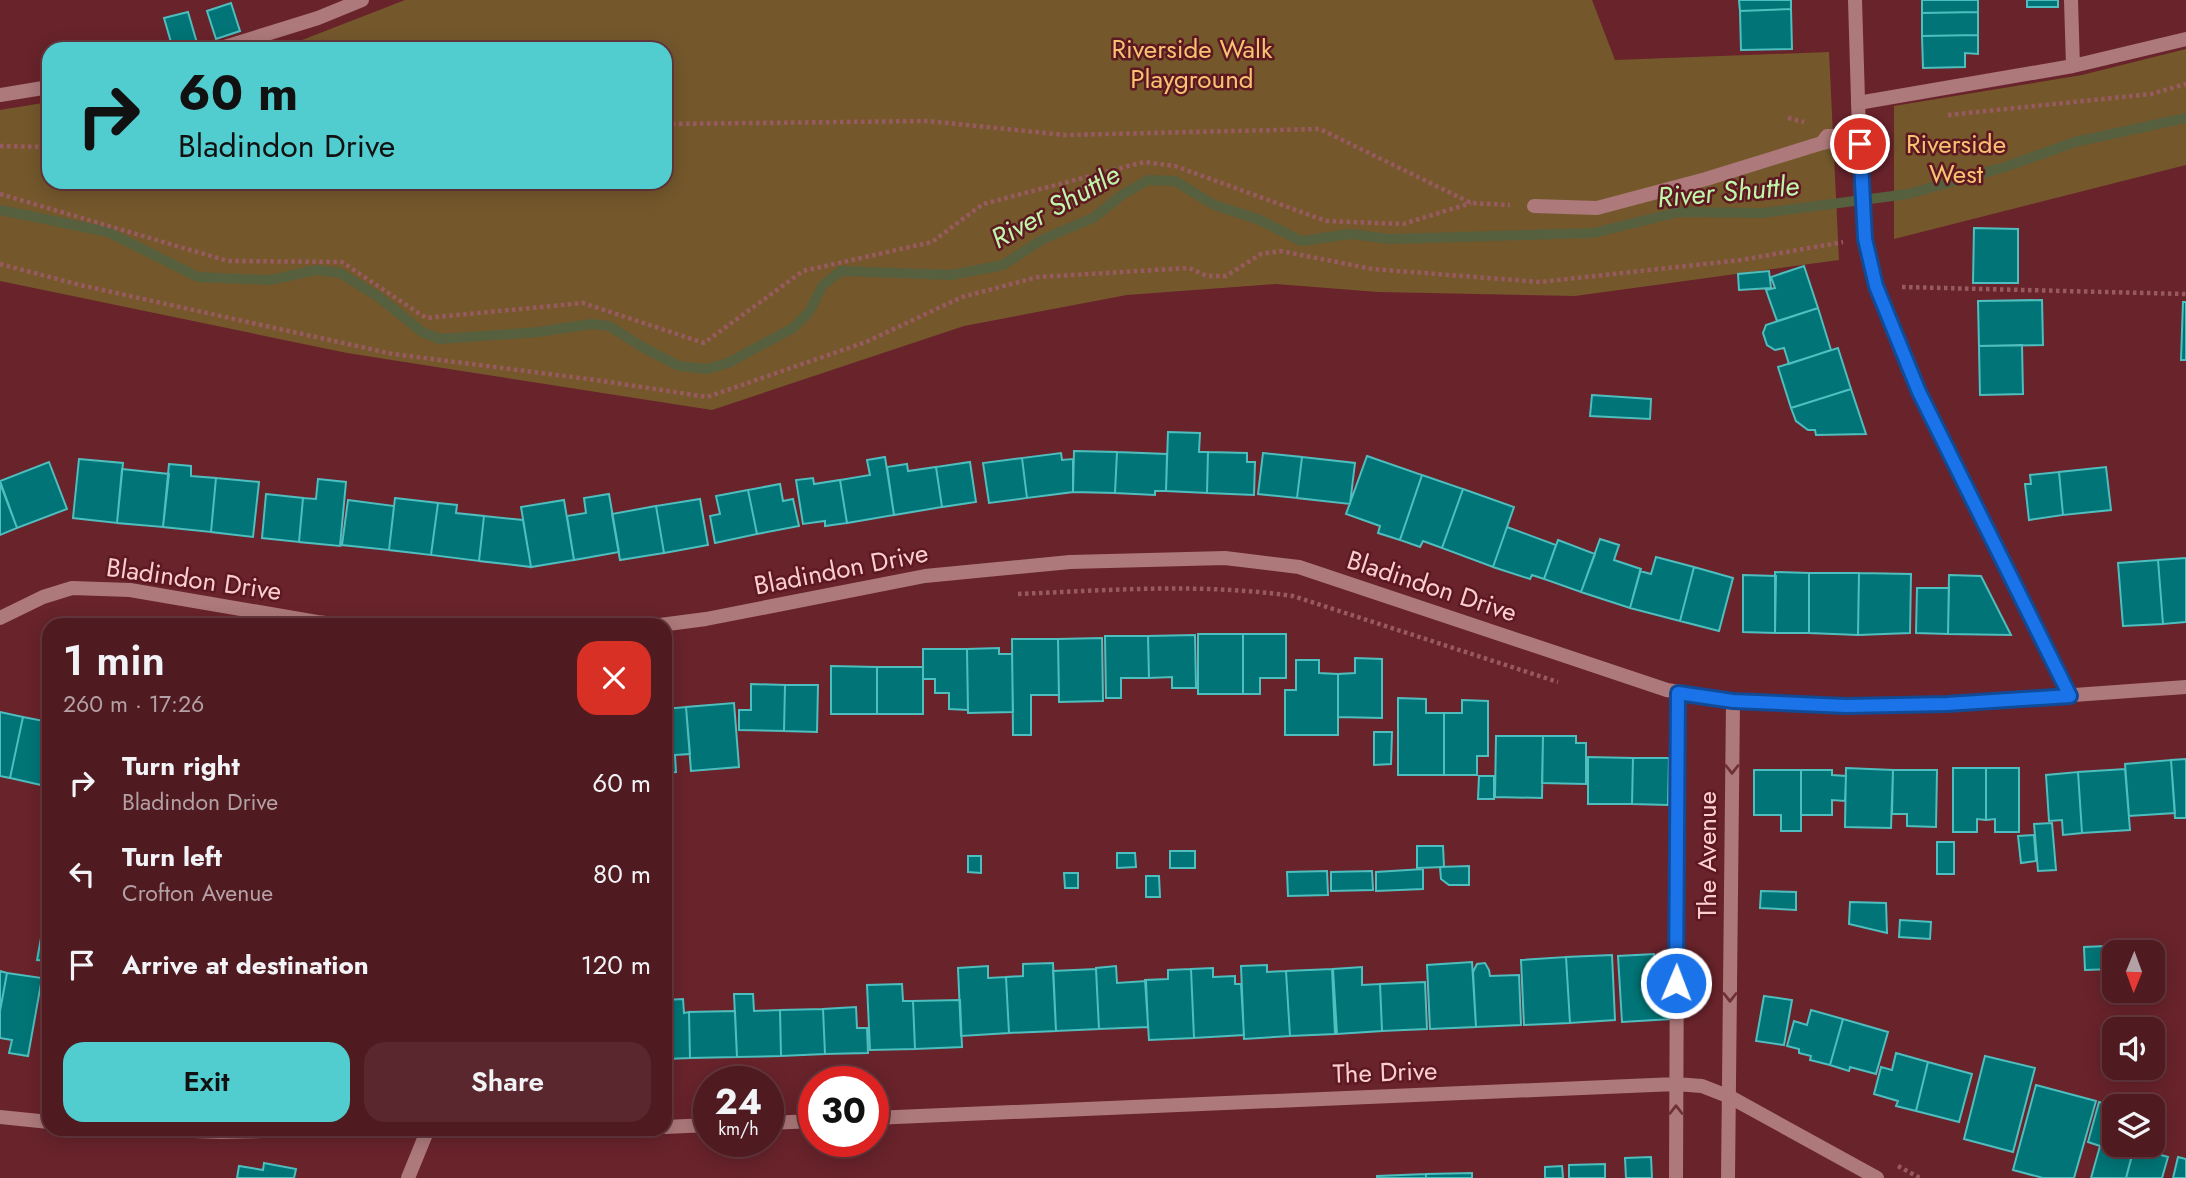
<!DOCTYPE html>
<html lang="en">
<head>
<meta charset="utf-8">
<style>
	:root { --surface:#4f1a20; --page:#59272d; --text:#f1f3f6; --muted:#b3a1a5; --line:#66383e; --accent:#52cdcf }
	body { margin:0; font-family:Jost,sans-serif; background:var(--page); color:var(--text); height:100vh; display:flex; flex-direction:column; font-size:26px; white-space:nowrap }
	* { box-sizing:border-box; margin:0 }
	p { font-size:23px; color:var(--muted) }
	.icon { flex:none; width:38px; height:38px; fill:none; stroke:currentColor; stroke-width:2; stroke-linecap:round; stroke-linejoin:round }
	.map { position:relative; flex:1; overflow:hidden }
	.sheet { position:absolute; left:42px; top:618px; width:630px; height:518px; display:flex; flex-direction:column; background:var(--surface); border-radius:21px; box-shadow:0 4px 18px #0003,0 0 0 2px var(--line) }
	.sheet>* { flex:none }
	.banner { position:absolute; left:42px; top:42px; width:630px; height:147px; border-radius:21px; box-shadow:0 4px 18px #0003,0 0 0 2px var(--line); background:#52cdcf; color:#111; overflow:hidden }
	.needle { width:46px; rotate:181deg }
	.controls { position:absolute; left:2102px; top:940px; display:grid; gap:14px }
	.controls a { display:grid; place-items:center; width:63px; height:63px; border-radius:14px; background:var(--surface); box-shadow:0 4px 18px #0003,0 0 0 2px var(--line); font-size:35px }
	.speed { position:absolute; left:693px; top:1066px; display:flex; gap:14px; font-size:35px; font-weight:700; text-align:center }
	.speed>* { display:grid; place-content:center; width:91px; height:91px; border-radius:50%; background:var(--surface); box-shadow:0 4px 18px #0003,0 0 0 2px var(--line); line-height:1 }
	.speed small { font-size:18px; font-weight:400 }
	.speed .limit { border:10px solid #d22; background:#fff; color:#111 }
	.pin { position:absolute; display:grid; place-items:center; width:60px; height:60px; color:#fff; margin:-30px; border:4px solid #fff; border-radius:50%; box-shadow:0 2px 7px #0007 }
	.me { position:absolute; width:77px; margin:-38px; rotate:1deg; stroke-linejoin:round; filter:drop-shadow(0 0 5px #0008) }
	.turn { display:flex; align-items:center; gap:24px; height:147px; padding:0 21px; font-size:32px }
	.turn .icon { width:91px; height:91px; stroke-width:2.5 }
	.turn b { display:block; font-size:49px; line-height:60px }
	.round { display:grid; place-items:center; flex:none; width:74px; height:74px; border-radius:21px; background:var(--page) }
	.overview { display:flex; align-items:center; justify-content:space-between; height:119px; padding:0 21px }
	h1 { font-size:42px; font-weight:600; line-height:52px }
	.primary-button { display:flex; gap:14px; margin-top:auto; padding:14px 21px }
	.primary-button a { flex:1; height:80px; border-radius:21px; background:var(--accent); color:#111; font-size:28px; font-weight:600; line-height:80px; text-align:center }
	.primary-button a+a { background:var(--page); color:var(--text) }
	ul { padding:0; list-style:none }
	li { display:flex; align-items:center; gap:21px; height:91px; padding:0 21px }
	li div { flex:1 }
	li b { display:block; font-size:26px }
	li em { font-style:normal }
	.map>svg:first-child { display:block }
	.green { fill:#74582c }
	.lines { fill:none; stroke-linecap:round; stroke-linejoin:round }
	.stream { stroke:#565f3e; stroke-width:10 }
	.building { fill:#007476; stroke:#4ebebf; stroke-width:2 }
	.path { stroke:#985a60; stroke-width:4.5; stroke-dasharray:3.5 3.5; stroke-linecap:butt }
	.service { stroke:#ad797b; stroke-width:14 }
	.minor { stroke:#ad797b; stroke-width:14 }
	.oneway { stroke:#713038 }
	.route-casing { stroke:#114b97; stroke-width:18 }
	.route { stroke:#1a73e8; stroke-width:12 }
	.labels { text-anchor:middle; stroke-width:5; stroke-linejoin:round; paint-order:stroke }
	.park-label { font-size:26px; fill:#f7c271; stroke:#5d1822 }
	.street-label { font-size:26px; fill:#fbcecf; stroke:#5d1822 }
	.water-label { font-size:28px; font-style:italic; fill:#c0f6a9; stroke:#5d1822 }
</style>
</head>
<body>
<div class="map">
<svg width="2186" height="1178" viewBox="0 0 2186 1178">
	<rect width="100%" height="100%" fill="#69232b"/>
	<!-- green -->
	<path class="green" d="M405,0h1187l23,60 214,-8 10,208 -264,36 -197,-4 -102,-8 -149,11 -163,31 -252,84 -365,-57 -347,-72v-171l49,-8v80h616v-133h-386z
		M2186,49v116l-292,74v-133l188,-31z"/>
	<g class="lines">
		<!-- stream -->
		<path class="stream" d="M0,210l108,22 90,45 72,3 46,-10 24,3 39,24 43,35 18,7 98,-7 53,-8 18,2 35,22 35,18 28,3 21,-6 65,-35 16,-16 14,-27 18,-14 110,4 52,-10 40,-26 50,-21 29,-23 26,-15 27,1 39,24 46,15 41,21 49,-7 40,5 203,-6 86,-21 84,1 145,-19 97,-27 70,-25 111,-24"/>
	</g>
	<!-- building -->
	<path class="building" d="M1739,0h52v9l-51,2z
		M1922,0h56v12l-56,1z
		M2027,0h31v7h-31z
		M231,3l9,28 -24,8 -9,-28z
		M1791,9l1,40 -51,1 -1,-39z
		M188,12l9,31 -24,6 -9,-31z
		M1978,12v23l-56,1v-23z
		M1978,35v19l-13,-1v14l-42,1 -1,-32z
		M1974,228l44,1v54h-45z
		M1804,266l14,42 -41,13 -11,-31 9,-2 -4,-11z
		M1769,271l2,17 -32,2 -1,-16z
		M2042,300l1,45 -64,1 -1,-45z
		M2183,302h3v58h-5z
		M1818,308l13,42 -42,14 -5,-16 -9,2 -8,-5 -4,-12 3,-8z
		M2022,345l1,49 -43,1 -1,-49z
		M1838,348l13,41 -60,19 -13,-41z
		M1851,389l15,45 -50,1 -1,-5h-7l-12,-9 -5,-13z
		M1592,395l59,4 -1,20 -60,-3z
		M1168,432l32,1 -1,19h9l-1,41 -41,-2z
		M1074,451l43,1 -2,41 -42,-1z
		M1117,452l50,2 -1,37h-11v4l-40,-2z
		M1208,452l39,1v9h8l-1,33 -47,-2z
		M1061,453l1,7 11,-1v33l-46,6 -5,-40z
		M1263,453l39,4 -5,41 -39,-4z
		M1367,456l55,19 -22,65 -22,-7 2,-7 -34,-12z
		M885,457l9,58 -47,8 -7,-43 30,-5 -3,-15z
		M1302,457l53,6 -5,41 -53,-6z
		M1022,458l5,40 -38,5 -6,-40z
		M79,459l44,4 -6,60 -44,-5z
		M49,462l18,47 -50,19 -17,-47z
		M970,462l6,40 -34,5 -6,-40z
		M169,464l22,2v10l25,2 -5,54 -48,-5z
		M907,464l1,7 28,-4 6,40 -48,8 -7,-48z
		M2106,467l5,43 -48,5 -4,-43z
		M122,469l47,5 -6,53 -46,-4z
		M2059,472l4,43 -34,5 -4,-36h6l-1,-9z
		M1422,475l41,14 -21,59 -19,-7 -3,6 -20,-7z
		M216,478l43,4 -6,55 -42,-5z
		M813,478l1,6 26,-4 7,43 -22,3v-5l-22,3 -7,-44z
		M318,479l28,3 -6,64 -41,-4 4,-44 13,1z
		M0,483l17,45 -17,7z
		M780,484l3,17 10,-2 6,27 -42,8 -9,-44z
		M1463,489l51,18 -21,60 -51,-19z
		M748,490l9,44 -42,9 -5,-27 10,-2 -4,-18z
		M266,494l37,4 -4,44 -37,-4z
		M609,494l10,58 -45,8 -7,-44 19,-3 -2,-15z
		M395,498l43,5 -7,52 -42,-5z
		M700,499l8,46 -44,8 -8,-47z
		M348,500l46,6 -5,44 -47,-5z
		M564,500l10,60 -43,7 -10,-60z
		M438,503l19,2 -1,8 28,3 -5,45 -48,-6z
		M656,506l8,47 -44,7 -8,-46z
		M484,516l39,4 8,47 -52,-6z
		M1507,527l49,18 -12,34 -12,-4 -2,4 -37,-12z
		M1600,539l19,6 -5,15 27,9 -11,39 -49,-16z
		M1558,540l37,14 -14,38 -37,-13z
		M1656,557l38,10 -14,54 -50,-13 10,-37 11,3z
		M2186,558v64l-23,2 -5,-64z
		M2158,560l5,64 -40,2 -5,-63z
		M1694,567l39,11 -14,53 -39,-10z
		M1775,572l34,1v60h-34z
		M1809,573h50l-1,62 -49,-2z
		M1859,573l52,1 -1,59 -52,2z
		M1743,575l33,1 -1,57 -32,-1z
		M1949,575l32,1 30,59 -63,-1z
		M1917,588h32l-1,46 -32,-1z
		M1198,634h45v60h-45z
		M1243,634h43v44h-26v16h-17z
		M1195,635l1,53h-24v-11l-23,1 -1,-42z
		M1105,636h43l1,42h-28v20h-15z
		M1102,638l1,63 -44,1 -1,-63z
		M1012,639h46l1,56h-28v40h-18z
		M999,648v6h13l1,58 -45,1 -1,-64z
		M923,649h44l1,61 -19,-1v-16h-14v-14h-12z
		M1355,658l27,1v59l-44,-1v-43l17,-1z
		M1296,660h23v13l19,1v61h-53v-45h11z
		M831,666l46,1v47h-46z
		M877,667h46v47h-46z
		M751,684l34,1 -1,46 -45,-1v-20h12z
		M785,685h33l-1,47 -33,-1z
		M1398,698l28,1v14h18v62h-46z
		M1462,700l26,1v55h-11v19h-33v-62h18z
		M734,703l5,64 -48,4 -5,-64z
		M686,707l4,47 -15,1 1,17 -11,1v-64z
		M0,712l23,5 -13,61 -10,-2z
		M23,717l26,5v48l-5,-1 -3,16 -31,-7z
		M1374,732h18l-1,32 -17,1z
		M1496,736h47l-1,62 -47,-1z
		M1543,736h33v7h10v41l-44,-1z
		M1588,757l45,1 -1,46h-44z
		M1633,758h36l-1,47 -36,-1z
		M2186,759v59h-11l-4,-58z
		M2171,760l4,53 -46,3 -4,-52z
		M1846,768l47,2 -2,58 -46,-1z
		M1953,768h33v52l-9,-1v13h-24z
		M1986,768h33v64h-24v-13l-9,1z
		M2125,769l5,61 -48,3 -4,-61z
		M1754,770h47v61h-20v-16h-27z
		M1801,770h31v5l14,1 -1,25 -13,-1v15h-31z
		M1893,770h44l-1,57 -29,-1v-12h-15z
		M2078,772l4,61 -19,2 -1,-15 -13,1 -3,-46z
		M1479,776h15v23h-16z
		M2052,823l4,47 -18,1 -4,-47z
		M2034,835l2,26 -15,2 -3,-27z
		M1937,842h17v32h-17z
		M1417,846h26l1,21 -27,1z
		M1170,851h25v17h-25z
		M1117,853h18l1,14 -19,1z
		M968,856h13v17l-13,-1z
		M1469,866v19h-20l-8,-6 -1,-12z
		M1423,869v20l-47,2v-19z
		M1327,871l1,24 -40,1 -1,-24z
		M1372,871l1,19 -42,1v-19z
		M1064,873h14v15h-13z
		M1146,876h13l1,21h-14z
		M1761,891l35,1v18l-36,-2z
		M1850,902l36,1 1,30 -38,-9z
		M1900,920l31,2 -1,17 -31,-2z
		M43,927l6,1v33l-12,-1z
		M2128,945l1,7h-15v17l-29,1 -1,-23z
		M1654,954l1,19 15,-1 2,47 -50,3 -4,-66z
		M1612,955l3,65 -45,3 -4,-66z
		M1566,957l4,66 -46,2 -3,-65z
		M1472,962l4,65 -46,2 -3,-64z
		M1053,963l3,68 -47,2 -3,-56 17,-1v-12z
		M1485,963l4,7 1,6 29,-1 2,50 -45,2 -3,-55 4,-8z
		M1267,965v7l19,-1 4,65 -46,3 -3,-73z
		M988,966v12l18,-1 3,56 -48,3 -3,-68z
		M1116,966l1,17 29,-2 2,46 -49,2 -3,-61z
		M1362,967v18l18,-1 2,47 -45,3 -4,-65z
		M1213,968v9l22,-1v8h6l3,51 -50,3 -3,-69z
		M1096,969l3,60 -43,2 -3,-60z
		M1191,969l3,69 -45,2 -4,-60 23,-1v-9z
		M1332,969l3,65 -45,2 -4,-65z
		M0,971l7,2 -7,38z
		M7,973l35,5 -14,78 -19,-3 3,-13 -12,-2v-27z
		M1425,982l2,47 -45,2 -2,-47z
		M902,984l1,17h10l2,48 -45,1 -3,-65z
		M734,994h19l1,17 26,-1 1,46 -44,1z
		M1764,996l28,4 -8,45 -28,-4z
		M683,999l1,14 5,-1 1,46 -25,1v-59z
		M960,1000l2,47 -47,2 -2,-48z
		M856,1007l1,21h10l1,25 -43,1 -2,-45z
		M823,1009l2,45 -44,2 -1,-46z
		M1811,1010l32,9 -13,46 -20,-5 1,-4 -12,-3v-4l-12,-3 7,-25 13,4z
		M735,1011l2,46 -47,1 -1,-46z
		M1843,1019l45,13 -12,42 -26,-7 -1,4 -19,-6z
		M1896,1053l32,9 -12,49 -20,-5 2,-5 -24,-7 7,-27 11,3z
		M1985,1056l50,12 -22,84 -49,-13z
		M1928,1062l44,12 -13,48 -43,-11z
		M2036,1085l60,16 -22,77h-31l-30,-8z
		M2099,1102l13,4 -9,31 11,3v4l21,1 -9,33h-35l9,-32 -12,-4z
		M2134,1147l34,10 -6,21h-36z
		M1651,1157l1,21h-26l-1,-20z
		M2178,1157l8,2v19h-13z
		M264,1163l32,6 -2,9h-57l2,-12 24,4z
		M1605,1164v14h-36v-13z
		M1562,1166l1,12h-18v-11z
		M1472,1173v5h-46v-4z
		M1426,1174v4h-49v-2z"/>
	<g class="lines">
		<!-- path -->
		<path class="path" d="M1948,115l203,-21 35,-10
			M1788,118l16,4
			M665,124l263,-3 137,14 255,-6 151,74 39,2
			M0,146l49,1
			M0,194l228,67 114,1 84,56 157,-15 121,40 99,-72 129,-29 51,-38 161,-42 31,4 151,55 77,3 68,-21
			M0,264l80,21 313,69 203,26 111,17 159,-55 96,-45 76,-20 151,-9 18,8h19l35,-22 20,-3 91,18 168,13 201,-22 102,-18
			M1902,287l284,7
			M1018,594c92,-4 184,-11 275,2l265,86
			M1898,1166l22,12"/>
		<!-- service -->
		<path class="service" d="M2071,0l2,66
			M218,49l100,-31 44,-18
			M0,95l49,-8
			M1858,103l215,-37 113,-27
			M1823,143l36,-10
			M1534,206l63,2 109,-29 116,-36 5,-7h5"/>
		<!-- minor -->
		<path class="minor" d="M1855,0l6,199 7,58 8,29 42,106 152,304
			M0,618l43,-21 29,-9 58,2 187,32 27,3
			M660,625l46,-6 219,-43 145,-14 155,-4 74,9 368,123 66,11 113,5 101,-2 239,-17
			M0,1117l49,5
			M873,1118l803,-34 26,2 28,11 147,81
			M768,1123l46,-2
			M665,1127l44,-2
			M140,1129l81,3 120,-3
			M408,1178l20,-49
			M1676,1178l2,-485
			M1728,1178l5,-477"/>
	</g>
	<!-- one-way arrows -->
	<defs><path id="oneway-chevron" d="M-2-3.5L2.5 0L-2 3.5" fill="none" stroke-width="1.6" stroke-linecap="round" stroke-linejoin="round" transform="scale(1.75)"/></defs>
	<g class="oneway">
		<use href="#oneway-chevron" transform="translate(1732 769) rotate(90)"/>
		<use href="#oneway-chevron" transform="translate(1730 997) rotate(90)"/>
		<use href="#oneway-chevron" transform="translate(1676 1110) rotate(-90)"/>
	</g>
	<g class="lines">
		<defs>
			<path id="route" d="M1676,983l2,-290 55,8 113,5 101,-2 123,-8 -151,-304 -43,-106 -11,-47 -5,-95"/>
		</defs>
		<!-- route casing -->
		<use href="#route" class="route-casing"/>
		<!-- route -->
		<use href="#route" class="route"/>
	</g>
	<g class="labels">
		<!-- park labels -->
		<g class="park-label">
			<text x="1192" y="58">Riverside Walk<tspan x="1192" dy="30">Playground</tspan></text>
			<text x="1956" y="153">Riverside<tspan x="1956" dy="30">West</tspan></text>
		</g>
		<!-- street labels -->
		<g class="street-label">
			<text transform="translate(841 569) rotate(-11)" y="9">Bladindon Drive</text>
			<text transform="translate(194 579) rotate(8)" y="9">Bladindon Drive</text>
			<text transform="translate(1432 586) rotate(18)" y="9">Bladindon Drive</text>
			<text transform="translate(1707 855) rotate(-90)" y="9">The Avenue</text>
			<text transform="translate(1385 1072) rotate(-2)" y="9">The Drive</text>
		</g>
		<!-- water labels -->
		<g class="water-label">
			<text transform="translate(1728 191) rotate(-5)" y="10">River Shuttle</text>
			<text transform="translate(1055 206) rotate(-29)" y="10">River Shuttle</text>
		</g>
	</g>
</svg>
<div class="controls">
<a><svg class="needle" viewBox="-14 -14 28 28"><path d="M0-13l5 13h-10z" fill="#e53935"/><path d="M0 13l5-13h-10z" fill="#b3a1a5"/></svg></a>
<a><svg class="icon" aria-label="sound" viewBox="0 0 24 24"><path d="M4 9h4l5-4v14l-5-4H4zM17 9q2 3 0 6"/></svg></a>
<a><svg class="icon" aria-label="layers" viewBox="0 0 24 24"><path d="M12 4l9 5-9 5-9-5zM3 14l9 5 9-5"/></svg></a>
</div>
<div class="speed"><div>24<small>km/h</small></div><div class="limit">30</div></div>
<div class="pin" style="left:1860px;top:144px;background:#d93025"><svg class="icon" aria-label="arrive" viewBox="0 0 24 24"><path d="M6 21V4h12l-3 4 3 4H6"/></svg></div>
<svg class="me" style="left:1676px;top:983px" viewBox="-20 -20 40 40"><circle r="17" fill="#1a73e8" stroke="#fff" stroke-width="3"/><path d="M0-11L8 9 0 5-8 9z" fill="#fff"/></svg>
<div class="banner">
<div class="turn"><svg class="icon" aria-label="right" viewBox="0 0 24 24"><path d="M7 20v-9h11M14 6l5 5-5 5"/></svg><div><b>60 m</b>Bladindon Drive</div></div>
</div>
<section class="sheet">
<div class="overview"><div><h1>1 min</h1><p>260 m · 17:26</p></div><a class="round" style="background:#d93025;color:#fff"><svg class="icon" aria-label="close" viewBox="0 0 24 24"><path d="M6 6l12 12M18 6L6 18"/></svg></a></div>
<ul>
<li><svg class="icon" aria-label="right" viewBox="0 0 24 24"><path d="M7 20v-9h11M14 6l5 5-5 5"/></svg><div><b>Turn right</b><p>Bladindon Drive</p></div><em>60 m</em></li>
<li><svg class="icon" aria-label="left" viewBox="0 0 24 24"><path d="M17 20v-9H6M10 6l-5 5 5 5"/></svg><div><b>Turn left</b><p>Crofton Avenue</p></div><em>80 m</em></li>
<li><svg class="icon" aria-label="arrive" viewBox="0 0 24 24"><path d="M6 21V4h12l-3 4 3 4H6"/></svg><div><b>Arrive at destination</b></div><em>120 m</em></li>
</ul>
<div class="primary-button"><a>Exit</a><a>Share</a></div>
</section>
</div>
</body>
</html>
